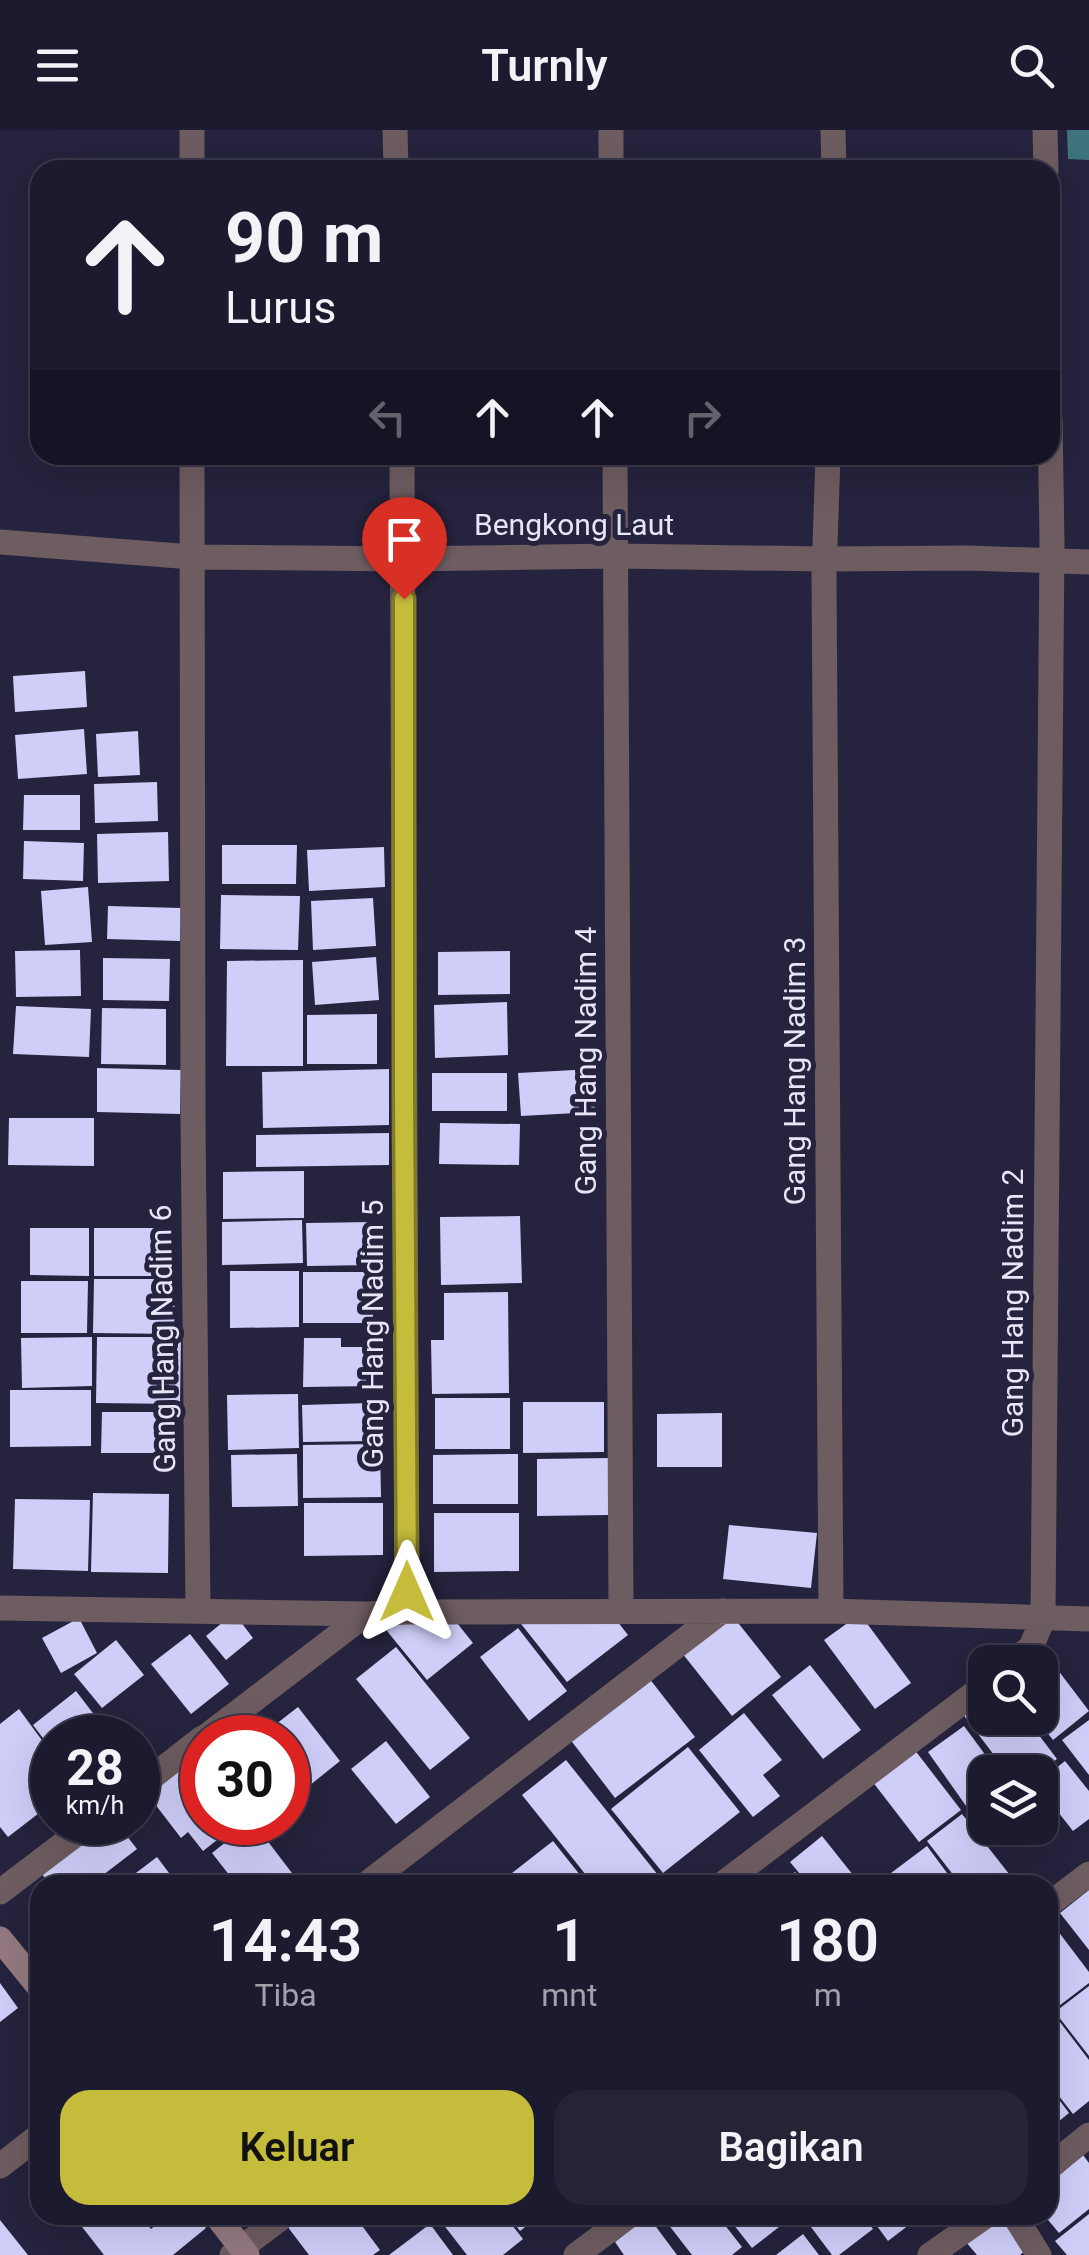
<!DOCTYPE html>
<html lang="id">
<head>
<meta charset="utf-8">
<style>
	:root { --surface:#1c1a2e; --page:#252336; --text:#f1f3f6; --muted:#a0a1aa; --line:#3a384a; --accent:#c6bc3c }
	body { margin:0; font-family:Roboto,sans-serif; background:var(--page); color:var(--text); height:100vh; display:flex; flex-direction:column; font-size:38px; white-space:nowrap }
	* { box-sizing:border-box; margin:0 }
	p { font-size:32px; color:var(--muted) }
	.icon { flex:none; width:55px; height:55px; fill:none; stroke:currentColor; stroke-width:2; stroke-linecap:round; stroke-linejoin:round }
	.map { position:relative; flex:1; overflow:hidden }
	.sheet { position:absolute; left:30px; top:1745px; width:1028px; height:350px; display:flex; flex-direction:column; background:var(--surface); border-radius:30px; box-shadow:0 10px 40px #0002,0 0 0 2px var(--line) }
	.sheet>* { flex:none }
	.top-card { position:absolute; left:30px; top:30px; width:1030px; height:305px; border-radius:30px; box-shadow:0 10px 40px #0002,0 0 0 2px var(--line); background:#1c1a2e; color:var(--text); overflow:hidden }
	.tools { position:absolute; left:968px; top:1515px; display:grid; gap:20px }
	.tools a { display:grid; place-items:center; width:90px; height:90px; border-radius:20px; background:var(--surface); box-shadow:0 10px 40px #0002,0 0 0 2px var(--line); font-size:50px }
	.speed { position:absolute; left:30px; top:1585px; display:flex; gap:20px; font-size:50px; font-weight:700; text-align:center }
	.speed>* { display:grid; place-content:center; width:130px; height:130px; border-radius:50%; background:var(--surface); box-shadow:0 10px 40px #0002,0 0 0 2px var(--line); line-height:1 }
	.speed small { font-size:25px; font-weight:400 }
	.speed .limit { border:15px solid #d22; background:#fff; color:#111 }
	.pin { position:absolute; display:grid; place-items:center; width:85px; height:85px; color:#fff; margin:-102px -42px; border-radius:50% 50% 50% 0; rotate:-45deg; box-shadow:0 0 10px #0007 }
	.pin .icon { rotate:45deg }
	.me { position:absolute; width:110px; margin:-55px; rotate:0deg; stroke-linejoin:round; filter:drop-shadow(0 0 8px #0008) }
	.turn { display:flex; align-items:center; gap:35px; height:210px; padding:0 30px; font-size:45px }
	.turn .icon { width:130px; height:130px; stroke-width:2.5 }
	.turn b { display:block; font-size:70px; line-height:85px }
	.lanes { display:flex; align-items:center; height:95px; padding:0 30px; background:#0003; justify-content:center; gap:50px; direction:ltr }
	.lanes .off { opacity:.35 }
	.eta { display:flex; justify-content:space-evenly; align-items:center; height:170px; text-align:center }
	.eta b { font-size:60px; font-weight:600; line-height:70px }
	.button { display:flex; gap:20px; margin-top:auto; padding:20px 30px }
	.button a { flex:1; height:115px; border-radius:30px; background:var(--accent); color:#111; font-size:40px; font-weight:600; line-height:115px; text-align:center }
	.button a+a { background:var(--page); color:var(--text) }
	header { display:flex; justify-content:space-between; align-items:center; height:130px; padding:0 30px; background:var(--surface); font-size:45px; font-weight:600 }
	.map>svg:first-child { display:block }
	.water { fill:#3d747b }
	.building { fill:#cfcef9 }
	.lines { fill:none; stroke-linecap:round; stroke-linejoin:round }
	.street { stroke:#6d5c60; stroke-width:25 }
	.secondary { stroke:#947a80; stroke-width:25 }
	.route-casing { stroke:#817a27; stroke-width:25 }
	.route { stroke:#c6bc3c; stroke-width:18 }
	.labels { text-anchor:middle; stroke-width:10; stroke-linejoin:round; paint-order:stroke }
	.street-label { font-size:30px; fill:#e6e6f8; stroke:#25233d }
</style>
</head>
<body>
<header><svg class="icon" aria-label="menu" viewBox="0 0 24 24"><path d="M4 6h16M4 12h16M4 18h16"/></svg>Turnly<svg class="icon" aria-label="search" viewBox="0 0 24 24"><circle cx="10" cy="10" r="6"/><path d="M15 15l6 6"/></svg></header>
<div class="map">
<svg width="1089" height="2125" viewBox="0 0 1089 2125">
	<rect width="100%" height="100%" fill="#25233d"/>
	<!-- water -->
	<path class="water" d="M1067,0h22v30l-21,-1z"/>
	<!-- building -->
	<path class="building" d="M85,541l2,36 -72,5 -2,-36z
		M84,599l3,45 -69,5 -3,-44z
		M138,601l2,44 -42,2 -2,-43z
		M157,652l1,39 -63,2 -1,-39z
		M24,665h56v35h-57z
		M168,702l1,49 -71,2 -1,-49z
		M24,711l60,2 -1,38 -60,-2z
		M222,715h75l-1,39h-74z
		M384,717l1,40 -76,4 -2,-41z
		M88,757l4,55 -47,3 -4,-54z
		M221,765l79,1 -2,54 -78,-1z
		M373,768l3,48 -63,4 -2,-49z
		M108,776l73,2 -1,33 -73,-2z
		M80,820l1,46 -65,1 -1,-46z
		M510,821v43l-72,1v-43z
		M376,827l3,43 -64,5 -3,-43z
		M103,828l67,1 -1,42 -66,-1z
		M303,830v106h-77l1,-105z
		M507,872l1,53 -73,3 -1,-53z
		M16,876l75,3 -2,48 -76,-3z
		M102,878l64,1v56l-65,-1z
		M377,884v50h-70v-49z
		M97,938l84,2 -1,44 -83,-2z
		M389,939v56l-126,3 -1,-56z
		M593,939l2,43 -74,4 -3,-43z
		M432,943h75v38h-75z
		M9,988h85v48l-86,-1z
		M440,993l80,1 -1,41 -80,-1z
		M389,1003v32l-133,2v-32z
		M304,1041v47l-81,1v-47z
		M520,1086l2,67 -81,2 -1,-68z
		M302,1090l1,43 -81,2v-43z
		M373,1092v43l-66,1 -1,-43z
		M30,1098h59v48l-59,-1z
		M94,1098h77l-1,48h-76z
		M230,1141h69v56l-69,1z
		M303,1142h70v51h-70z
		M94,1149h81l-1,55 -81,-1z
		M21,1151h67l-1,52h-66z
		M508,1162l1,101 -77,1 -1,-54h13v-47z
		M92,1207v49l-70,2 -1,-50z
		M97,1207h84l-1,67 -84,-1z
		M304,1208h37v9h34v39l-72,1z
		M10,1260h81v56l-81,1z
		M298,1264l1,54 -71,2 -1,-55z
		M435,1268h75v51h-75z
		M523,1272h81v50l-81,1z
		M371,1273l1,38 -69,1 -1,-37z
		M102,1282h62v41h-63z
		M722,1283v54h-65v-53z
		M380,1314l1,53 -78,1v-53z
		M297,1324l1,52 -66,1 -1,-52z
		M518,1324v50h-85v-49z
		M609,1328v57l-72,1v-57z
		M93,1363l76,1 -1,79 -77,-1z
		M15,1369l75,1 -2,71 -75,-2z
		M304,1373h79v52l-79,1z
		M434,1383h85v58l-85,1z
		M729,1395l88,8 -6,55 -88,-9z
		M610,1482l18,23 -61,47 -49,-62z
		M234,1483l19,25 -27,22 -20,-24z
		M449,1483l24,30 -46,37 -40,-49 22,-16z
		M731,1484l50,63 -49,39 -50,-63z
		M860,1484l51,69 -36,26 -51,-69z
		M79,1488l18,35 -36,20 -19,-35z
		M518,1498l49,63 -38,30 -49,-64z
		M190,1504l39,50 -38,30 -40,-50z
		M116,1510l28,35 -42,33 -28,-34z
		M396,1517l74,91 -40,32 -74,-91z
		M1048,1527l41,54 -36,29 -17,-22h4v-55z
		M810,1535l51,65 -38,29 -51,-64z
		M645,1543l50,64 -80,61 -49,-64z
		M76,1561l36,47h-60v12l-19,-25z
		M985,1566v22h41l31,41 -18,13h-32l-45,-59z
		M298,1577l42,54 -46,37 -6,-9v-51h-30z
		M19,1579l33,45v49l-44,34 -8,-10v-103z
		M744,1583l38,47 -19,15 17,21 -27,21 -54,-67z
		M1089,1590v55l-27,-35z
		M964,1596l34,46h-13v41l-9,7 -48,-68z
		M386,1611l44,56 -34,27 -45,-55z
		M688,1617l52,65 -77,61 -52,-64z
		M914,1619l47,61 -42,32 -47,-61z
		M196,1628l6,9v55h38l-37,29 -15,-19 -7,6 -33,-43z
		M566,1630l92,115 -13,10h-51l-72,-90z
		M1065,1631l24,30v28l-16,12 -33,-42v-8z
		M962,1684l51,65 -8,6h-44l-34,-44z
		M96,1692h20l21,27 -47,36h-40l-13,-18z
		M251,1692h2l42,55 -10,8h-48l-25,-32z
		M822,1706l39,49h-52l-19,-23z
		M553,1711l35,44h-67l-9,-12z
		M927,1716l29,39h-75l-2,-3z
		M157,1727l21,28h-58z
		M795,1742l10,13h-26z
		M1089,1760v60l-29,-37z
		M1048,1788l41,54v11l-38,29 -3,-5z
		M0,1853l18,25 -18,14z
		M1089,1856v70l-34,-44z
		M1053,1883l36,47v41l-16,13 -25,-32v-64z
		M1048,1955l21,28 -21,17z
		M1083,2025l6,8v46l-30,24 -15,-18h4v-30z
		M1089,2084v41h-22l-12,-14z
		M88,2085h52l11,14 17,-14h28l10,13 -33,27h-69l-25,-32z
		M301,2085h53l26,35 -7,5h-64l-22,-29z
		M436,2085h68l19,24 -20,16h-36z
		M508,2085h33l-21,16z
		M661,2085h56l25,32 -10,8h-40z
		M726,2085h58l4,5 -36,28z
		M802,2085h60l11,14 -34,26h-7z
		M869,2085h53l-34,26z
		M997,2085l30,34 -7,6h-43l-12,-14z
		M648,2086l29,39h-53l-9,-13z
		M0,2090l28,35h-28z
		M430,2094l23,31h-64z
		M803,2104l16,21h-43z"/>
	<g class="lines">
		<!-- street -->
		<path class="street" d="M395,0l1,40
			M611,0v40
			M833,0l1,40
			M1045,0l1,40
			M192,40v-40
			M192,325l1,665 5,491
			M402,325l5,1157
			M615,325l6,1156
			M828,325l-4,120 7,1036
			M0,412l192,15 213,2 212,-3 207,3 145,-1 120,4
			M0,1478l366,6 41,-2 424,-1 258,8
			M1013,1532l18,-15 12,-28 9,-1078 -2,-122
			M204,1608l162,-124
			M138,1658l64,-50
			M365,1755l357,-274
			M721,1755l264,-200
			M0,1762l92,-70
			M1048,1775l41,-31
			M0,2036l40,-31
			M1048,2038l41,-33
			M1014,2085l25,40
			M232,2125l53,-40
			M576,2125l54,-40
			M930,2125l57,-40"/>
		<!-- secondary -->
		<path class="secondary" d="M0,1809l40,49
			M216,2085l31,40"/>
	</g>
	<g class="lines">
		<defs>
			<path id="route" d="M404,469v497l3,496"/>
		</defs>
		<!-- route casing -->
		<use href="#route" class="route-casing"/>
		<!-- route -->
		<use href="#route" class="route"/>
	</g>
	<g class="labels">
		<!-- street labels -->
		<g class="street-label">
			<text x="574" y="405">Bengkong Laut</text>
			<text transform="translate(586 931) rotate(-90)" y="10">Gang Hang Nadim 4</text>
			<text transform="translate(795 941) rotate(-90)" y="10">Gang Hang Nadim 3</text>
			<text transform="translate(1013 1173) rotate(-90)" y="10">Gang Hang Nadim 2</text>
			<text transform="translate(373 1204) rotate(-90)" y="10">Gang Hang Nadim 5</text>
			<text transform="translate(163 1209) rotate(-91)" y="10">Gang Hang Nadim 6</text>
		</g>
	</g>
</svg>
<div class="tools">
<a><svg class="icon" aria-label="search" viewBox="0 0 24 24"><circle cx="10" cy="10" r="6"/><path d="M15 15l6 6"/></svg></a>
<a><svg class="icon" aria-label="layers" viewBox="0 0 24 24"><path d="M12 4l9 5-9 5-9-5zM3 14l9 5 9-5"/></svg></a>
</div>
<div class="speed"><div>28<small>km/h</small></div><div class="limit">30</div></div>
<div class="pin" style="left:404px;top:469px;background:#d93025"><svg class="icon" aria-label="arrive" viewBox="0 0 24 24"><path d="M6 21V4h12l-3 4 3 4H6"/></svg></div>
<svg class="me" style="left:407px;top:1462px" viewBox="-20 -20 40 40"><path d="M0-17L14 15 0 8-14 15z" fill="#c6bc3c" stroke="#fff" stroke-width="4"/></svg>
<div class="top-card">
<div class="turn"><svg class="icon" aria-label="ahead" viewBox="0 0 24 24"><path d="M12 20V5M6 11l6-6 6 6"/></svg><div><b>90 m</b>Lurus</div></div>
<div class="lanes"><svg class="icon off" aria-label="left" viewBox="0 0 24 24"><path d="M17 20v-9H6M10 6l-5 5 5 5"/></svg><svg class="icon" aria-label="ahead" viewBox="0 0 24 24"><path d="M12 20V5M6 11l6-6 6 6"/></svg><svg class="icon" aria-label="ahead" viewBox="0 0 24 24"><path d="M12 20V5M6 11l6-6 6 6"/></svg><svg class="icon off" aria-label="right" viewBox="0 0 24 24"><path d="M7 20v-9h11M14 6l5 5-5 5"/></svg></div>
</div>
<section class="sheet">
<div class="eta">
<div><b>14:43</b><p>Tiba</p></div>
<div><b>1</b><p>mnt</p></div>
<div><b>180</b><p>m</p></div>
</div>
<div class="button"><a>Keluar</a><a>Bagikan</a></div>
</section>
</div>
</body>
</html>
